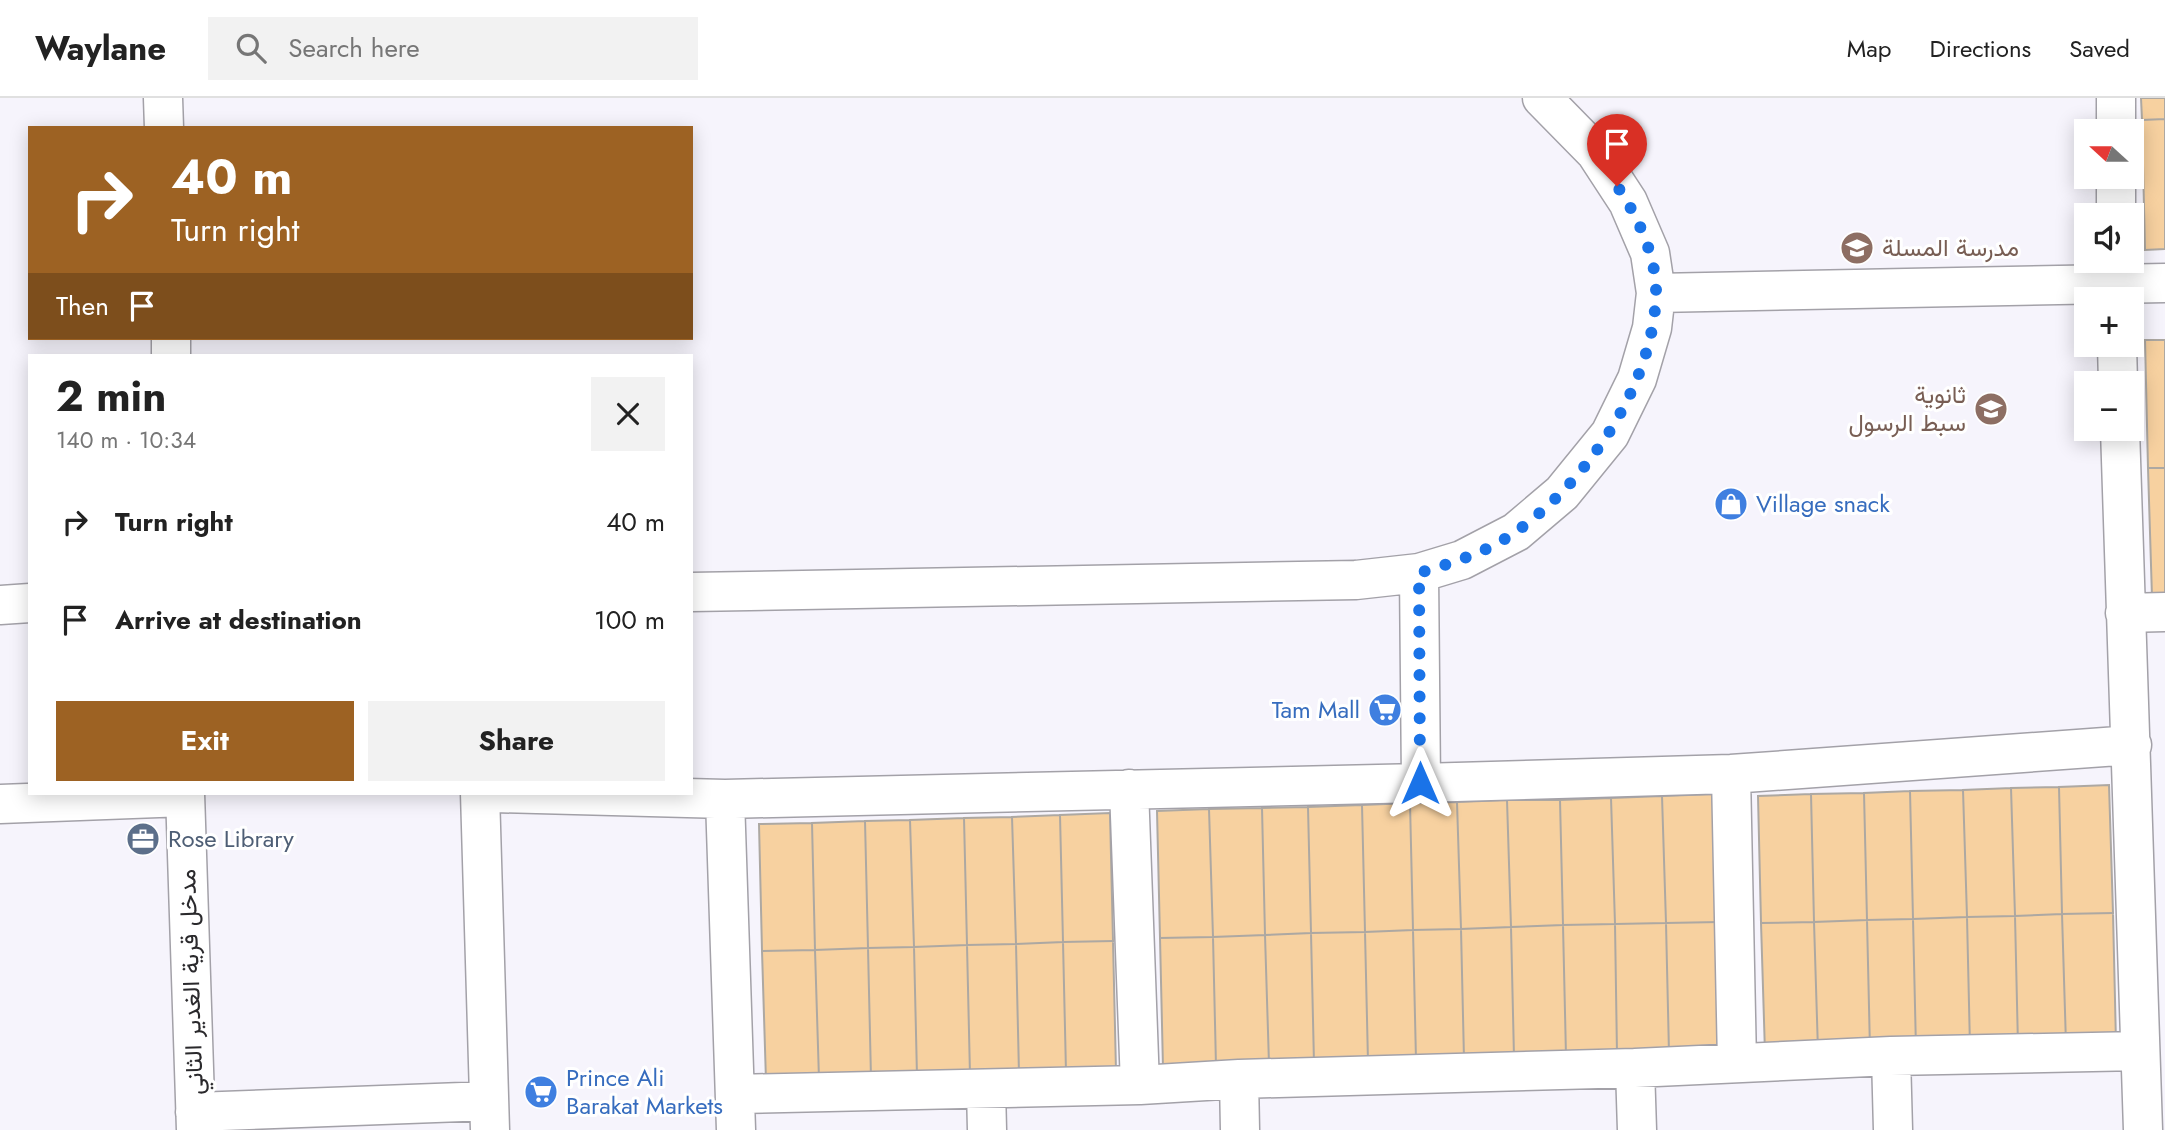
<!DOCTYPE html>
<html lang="en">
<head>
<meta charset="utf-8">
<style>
	:root { --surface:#fff; --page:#f2f2f2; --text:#222; --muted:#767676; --line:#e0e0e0; --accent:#9d6223 }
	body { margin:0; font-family:Jost,Vazirmatn,sans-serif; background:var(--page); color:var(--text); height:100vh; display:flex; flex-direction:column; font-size:26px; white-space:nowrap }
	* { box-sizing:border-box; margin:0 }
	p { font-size:23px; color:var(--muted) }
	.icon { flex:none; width:38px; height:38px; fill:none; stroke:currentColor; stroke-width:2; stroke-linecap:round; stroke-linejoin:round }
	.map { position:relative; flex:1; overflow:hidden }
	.sheet { position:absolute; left:28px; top:256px; width:665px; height:441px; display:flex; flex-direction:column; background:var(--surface); border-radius:0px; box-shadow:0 4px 18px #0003 }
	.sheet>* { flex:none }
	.hud { position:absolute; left:28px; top:28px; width:665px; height:214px; border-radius:0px; box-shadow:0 4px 18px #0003; background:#9d6223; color:#fff; overflow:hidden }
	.needle { width:46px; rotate:291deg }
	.controls { position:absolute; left:2074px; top:21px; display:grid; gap:14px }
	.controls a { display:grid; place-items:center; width:70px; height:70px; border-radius:0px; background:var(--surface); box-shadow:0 4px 18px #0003; font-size:35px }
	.pin { position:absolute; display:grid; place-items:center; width:60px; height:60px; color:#fff; margin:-72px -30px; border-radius:50% 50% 50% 0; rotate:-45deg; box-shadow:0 0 7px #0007 }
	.pin .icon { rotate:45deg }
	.me { position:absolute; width:77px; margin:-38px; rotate:0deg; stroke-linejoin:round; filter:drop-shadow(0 0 5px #0008) }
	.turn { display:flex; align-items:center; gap:24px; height:147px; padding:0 28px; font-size:32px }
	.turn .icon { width:91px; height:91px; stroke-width:2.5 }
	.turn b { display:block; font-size:49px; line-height:60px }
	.then { display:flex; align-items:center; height:66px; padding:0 28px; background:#0003; gap:14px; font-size:26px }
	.round { display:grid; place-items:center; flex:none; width:74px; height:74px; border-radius:0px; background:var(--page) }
	.overview { display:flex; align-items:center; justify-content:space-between; height:119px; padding:0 28px }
	h1 { font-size:42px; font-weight:700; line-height:52px }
	.button { display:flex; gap:14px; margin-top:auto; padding:14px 28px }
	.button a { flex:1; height:80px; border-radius:0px; background:var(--accent); color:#fff; font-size:28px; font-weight:700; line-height:80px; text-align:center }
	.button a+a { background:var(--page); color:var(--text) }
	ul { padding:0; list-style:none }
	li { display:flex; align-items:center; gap:21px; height:98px; padding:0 28px }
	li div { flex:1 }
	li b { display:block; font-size:26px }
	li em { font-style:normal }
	header { display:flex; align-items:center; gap:42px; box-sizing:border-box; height:98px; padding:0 35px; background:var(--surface); border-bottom:2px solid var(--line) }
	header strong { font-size:33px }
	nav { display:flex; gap:38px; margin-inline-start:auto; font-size:24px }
	.search { width:490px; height:63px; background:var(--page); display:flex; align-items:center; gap:18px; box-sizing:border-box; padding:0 24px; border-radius:0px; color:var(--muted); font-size:26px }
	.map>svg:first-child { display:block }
	.building { fill:#f7d1a0; stroke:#ada8a2; stroke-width:2 }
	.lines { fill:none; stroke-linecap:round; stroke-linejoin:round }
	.minor-casing { stroke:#a3a1a8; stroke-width:41 }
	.minor { stroke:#fff; stroke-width:38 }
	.route { stroke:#1a73e8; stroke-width:12; stroke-dasharray:0 21.6 }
	.labels { text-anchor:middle; stroke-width:6; stroke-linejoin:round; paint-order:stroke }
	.education-label { font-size:24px; fill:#785e54; stroke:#fff; text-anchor:start }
	.shop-label { font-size:24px; fill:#366cbe; stroke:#fff; text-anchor:start }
	.service-label { font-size:24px; fill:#4e5e75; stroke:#fff; text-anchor:start }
	.street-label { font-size:24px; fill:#2a292c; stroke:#fff }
</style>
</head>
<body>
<header>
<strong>Waylane</strong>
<div class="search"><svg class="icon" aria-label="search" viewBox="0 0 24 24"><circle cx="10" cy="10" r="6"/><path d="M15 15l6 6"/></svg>Search here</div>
<nav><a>Map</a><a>Directions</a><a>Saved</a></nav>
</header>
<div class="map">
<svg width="2165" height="1032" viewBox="0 0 2165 1032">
	<rect width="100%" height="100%" fill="#f6f4fc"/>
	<!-- building -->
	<path class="building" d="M2141,0h24v21l-23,1z
		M2165,21v130l-20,1 -3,-130z
		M2145,242h20v128h-17z
		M2148,370h17v129h-13z
		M2109,687l4,128 -51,1 -3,-127z
		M2059,689l3,127 -47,2 -4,-128z
		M2011,690l4,128 -48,1 -4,-127z
		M1963,692l4,127 -54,2 -3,-128z
		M1910,693l3,128 -46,1 -3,-127z
		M1864,695l3,127 -53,2 -3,-128z
		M1715,696l4,128 -53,1 -4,-127z
		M1811,696l3,128 -53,1 -3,-127z
		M1662,698l4,127 -51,1 -4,-126z
		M1611,700l4,126 -52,1 -3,-125z
		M1507,702h53l3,125 -52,2z
		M1507,702l4,127 -50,2 -4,-127z
		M1457,704l4,127 -48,1 -3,-127z
		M1410,705l3,127 -48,2 -3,-127z
		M1362,707l3,127 -54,1 -3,-126z
		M1308,709l3,126 -46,2 -3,-127z
		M1262,710l3,127 -52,2 -4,-128z
		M1209,711l4,128 -53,1 -3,-127z
		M1110,715l3,128 -50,1 -3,-127z
		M1060,717l3,127 -47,2 -4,-127z
		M1012,719l4,127 -49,1 -3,-127z
		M964,720l3,127 -53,2 -4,-127z
		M910,722l4,127 -46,1 -3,-127z
		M865,723l3,127 -53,2 -3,-127z
		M812,725l3,127 -53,1 -3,-127z
		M2113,815l3,130 -50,1 -4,-130z
		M2062,816l4,130 -48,2 -3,-130z
		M2015,818l3,130 -48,1 -3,-130z
		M1967,819l3,130 -54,2 -3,-130z
		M1913,821l3,130 -46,1 -3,-130z
		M1867,822l3,130 -52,1 -4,-129z
		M1719,824l3,130 -53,1 -3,-130z
		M1814,824l4,129 -53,2 -4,-130z
		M1666,825l3,130 -52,1 -2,-130z
		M1615,826l2,130 -51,2 -3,-131z
		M1563,827l3,131 -52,1 -3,-130z
		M1511,829l3,130 -50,2 -3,-130z
		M1461,831l3,130 -48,1 -3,-130z
		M1413,832l3,130 -48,2 -3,-130z
		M1365,834l3,130 -54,1 -3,-130z
		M1311,835l3,130 -45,1 -4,-129z
		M1265,837l4,129 -53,2 -3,-129z
		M1213,839l3,129 -53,2 -3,-130z
		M1113,843l3,130 -50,1 -3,-130z
		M1063,844l3,130 -47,2 -3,-130z
		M1016,846l3,130 -49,1 -3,-130z
		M967,847l3,130 -53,1 -3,-129z
		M914,849l3,129 -46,2 -3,-130z
		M868,850l3,130 -52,1 -4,-129z
		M815,852l4,129 -53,2 -4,-130z"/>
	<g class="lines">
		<defs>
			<path id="minor" d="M163,0l1,30
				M2116,0v33
				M2116,79v38
				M1656,195l509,-10
				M171,240v17
				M2117,247l1,38
				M2120,331l23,701
				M1419,475l2,210
				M691,494l665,-12 63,-7 43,-13 54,-28 46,-39 48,-59 27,-55 15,-51 4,-35 -6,-40 -22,-51 -32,-49 -54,-55
				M0,507l30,-2
				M2125,515l40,-1
				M1731,676l6,289
				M1129,691l11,296
				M185,695l11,337
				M480,695l10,337
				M494,695l231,6 696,-16 310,-9 401,-29
				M725,701l11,331
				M0,706l185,-7
				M1891,958l2,74
				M1635,970l2,62
				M1239,981l1,51
				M986,991l1,41
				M736,996l404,-9 99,-6 396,-11 256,-12 249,-5
				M195,1014l294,-11"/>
		</defs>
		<!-- minor casing -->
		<use href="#minor" class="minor-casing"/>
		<!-- minor -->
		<use href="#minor" class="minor"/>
	</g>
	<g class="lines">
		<!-- route -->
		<path class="route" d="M1420,685l-1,-210c33,-10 69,-21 98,-42 71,-51 136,-146 139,-236 1,-38 -18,-78 -39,-109"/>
	</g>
	<!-- icons -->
	<defs>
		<symbol id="school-disc" viewBox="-11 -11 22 22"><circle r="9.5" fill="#8d6e63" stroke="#fff"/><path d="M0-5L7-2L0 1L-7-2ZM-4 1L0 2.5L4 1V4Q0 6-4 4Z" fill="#fff"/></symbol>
		<symbol id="shop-disc" viewBox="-11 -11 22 22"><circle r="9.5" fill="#3f7fe0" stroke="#fff"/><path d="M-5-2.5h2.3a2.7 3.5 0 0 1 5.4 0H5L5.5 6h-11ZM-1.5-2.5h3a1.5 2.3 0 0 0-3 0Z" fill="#fff"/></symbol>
		<symbol id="supermarket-disc" viewBox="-11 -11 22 22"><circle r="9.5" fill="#3f7fe0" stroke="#fff"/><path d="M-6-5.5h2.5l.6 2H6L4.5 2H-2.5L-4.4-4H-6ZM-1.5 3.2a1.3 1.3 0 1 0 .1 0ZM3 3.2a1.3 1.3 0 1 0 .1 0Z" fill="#fff"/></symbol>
		<symbol id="office-disc" viewBox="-11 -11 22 22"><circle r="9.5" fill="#5c6f8a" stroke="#fff"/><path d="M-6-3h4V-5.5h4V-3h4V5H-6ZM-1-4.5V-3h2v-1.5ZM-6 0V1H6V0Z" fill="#fff"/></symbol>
	</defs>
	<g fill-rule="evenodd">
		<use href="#school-disc" x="1838" y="131" width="38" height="38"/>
		<use href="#school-disc" x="1972" y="292" width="38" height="38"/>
		<use href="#shop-disc" x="1712" y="387" width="38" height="38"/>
		<use href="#supermarket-disc" x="1366" y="593" width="38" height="38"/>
		<use href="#office-disc" x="124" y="722" width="38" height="38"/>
		<use href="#supermarket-disc" x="522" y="975" width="38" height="38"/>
	</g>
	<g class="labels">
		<!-- education labels -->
		<g class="education-label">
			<text x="1882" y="158">مدرسة المسلة</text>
			<text x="1966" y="305" text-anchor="end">ثانوية<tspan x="1966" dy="28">سبط الرسول</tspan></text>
		</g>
		<!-- shop labels -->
		<g class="shop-label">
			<text x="1756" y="414">Village snack</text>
			<text x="1360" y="620" text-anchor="end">Tam Mall</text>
			<text x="566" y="988">Prince Ali<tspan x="566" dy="28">Barakat Markets</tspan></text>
		</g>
		<!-- service labels -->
		<g class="service-label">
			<text x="168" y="749">Rose Library</text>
		</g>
		<!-- street labels -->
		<g class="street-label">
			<text transform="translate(191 884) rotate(-92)" y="8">مدخل قرية الغدير الثاني</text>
		</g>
	</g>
</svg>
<div class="controls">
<a><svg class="needle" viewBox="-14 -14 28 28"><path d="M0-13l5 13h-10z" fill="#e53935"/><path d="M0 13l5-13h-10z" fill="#767676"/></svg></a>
<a><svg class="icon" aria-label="sound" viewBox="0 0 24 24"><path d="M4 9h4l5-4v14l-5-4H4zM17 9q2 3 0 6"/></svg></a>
<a>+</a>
<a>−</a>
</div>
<div class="pin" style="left:1617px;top:88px;background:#d93025"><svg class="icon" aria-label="arrive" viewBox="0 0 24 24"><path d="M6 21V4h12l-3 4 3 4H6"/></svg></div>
<svg class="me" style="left:1420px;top:685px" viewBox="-20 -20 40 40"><path d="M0-17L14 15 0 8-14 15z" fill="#1a73e8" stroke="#fff" stroke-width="4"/></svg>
<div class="hud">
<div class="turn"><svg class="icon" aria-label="right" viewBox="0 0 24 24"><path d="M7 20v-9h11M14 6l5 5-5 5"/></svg><div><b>40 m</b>Turn right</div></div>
<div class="then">Then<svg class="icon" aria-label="arrive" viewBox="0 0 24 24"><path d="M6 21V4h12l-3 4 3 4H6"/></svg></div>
</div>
<section class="sheet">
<div class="overview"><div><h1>2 min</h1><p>140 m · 10:34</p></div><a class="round"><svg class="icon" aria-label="close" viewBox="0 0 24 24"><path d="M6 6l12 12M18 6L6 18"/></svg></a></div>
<ul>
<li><svg class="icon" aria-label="right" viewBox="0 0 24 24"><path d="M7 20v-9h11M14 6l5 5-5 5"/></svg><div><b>Turn right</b></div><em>40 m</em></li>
<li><svg class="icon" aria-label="arrive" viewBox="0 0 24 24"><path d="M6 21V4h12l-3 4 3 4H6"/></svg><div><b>Arrive at destination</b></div><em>100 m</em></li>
</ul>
<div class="button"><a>Exit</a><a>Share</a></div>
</section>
</div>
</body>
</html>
